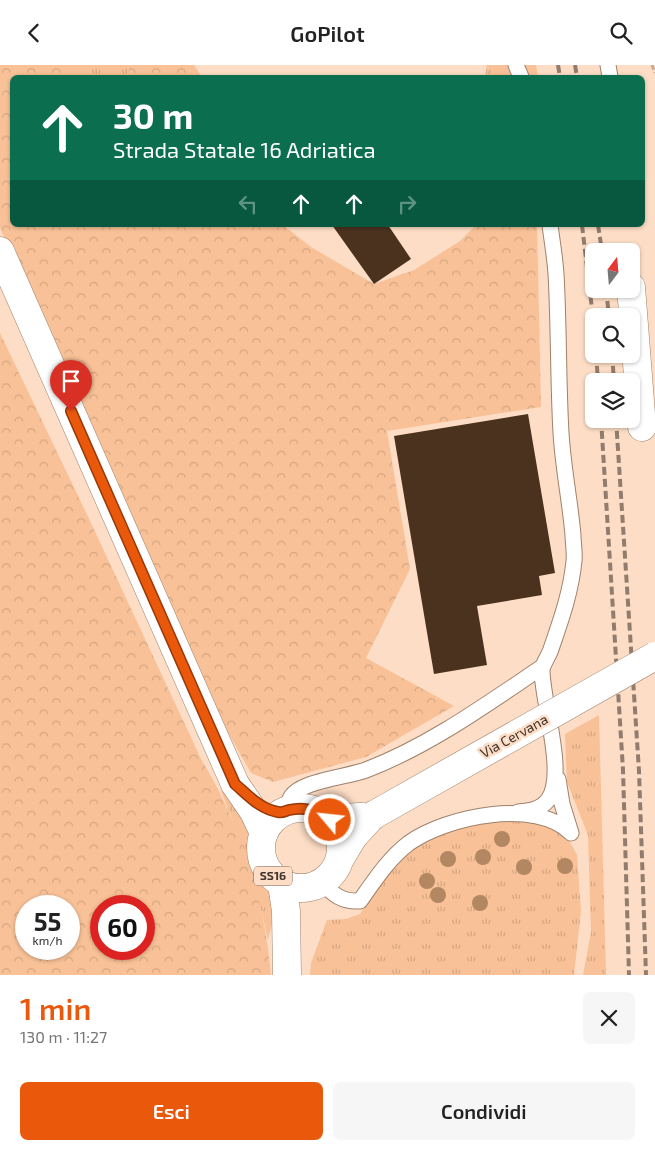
<!DOCTYPE html>
<html lang="it">
<head>
<meta charset="utf-8">
<style>
	:root { --surface:#fff; --page:#f6f6f6; --text:#222; --muted:#767676; --accent:#ea580c }
	body { margin:0; font-family:"Exo 2",sans-serif; background:var(--page); color:var(--text); height:100vh; display:flex; flex-direction:column; font-size:19px; white-space:nowrap }
	* { box-sizing:border-box; margin:0 }
	p { font-size:16px; color:var(--muted) }
	.icon { flex:none; width:28px; height:28px; fill:none; stroke:currentColor; stroke-width:2; stroke-linecap:round; stroke-linejoin:round }
	.map { position:relative; height:910px; overflow:hidden }
	.drawer { display:flex; flex-direction:column; background:var(--surface); flex:1 }
	.drawer>* { flex:none }
	.banner { position:absolute; left:10px; top:10px; width:635px; height:152px; border-radius:8px; box-shadow:0 1px 4px #0004; background:#0b6e4f; color:#fff; overflow:hidden }
	.needle { width:32px; rotate:16deg }
	.controls { position:absolute; left:585px; top:178px; display:grid; gap:10px }
	.controls a { display:grid; place-items:center; width:55px; height:55px; border-radius:8px; background:var(--surface); box-shadow:0 1px 4px #0004; font-size:25px }
	.speed { position:absolute; left:15px; top:830px; display:flex; gap:10px; font-size:25px; font-weight:700; text-align:center }
	.speed>* { display:grid; place-content:center; width:65px; height:65px; border-radius:50%; background:var(--surface); box-shadow:0 1px 4px #0004; line-height:1 }
	.speed small { font-size:12px; font-weight:400 }
	.speed .limit { border:8px solid #d22; background:#fff; color:#111 }
	.pin { position:absolute; display:grid; place-items:center; width:42px; height:42px; color:#fff; margin:-51px -21px; border-radius:50% 50% 50% 0; rotate:-45deg; box-shadow:0 0 5px #0007 }
	.pin .icon { rotate:45deg }
	.me { position:absolute; width:55px; margin:-28px; rotate:298deg; stroke-linejoin:round; filter:drop-shadow(0 0 4px #0008) }
	.turn { display:flex; align-items:center; gap:18px; height:105px; padding:0 20px; font-size:22px }
	.turn .icon { width:65px; height:65px; stroke-width:2.5 }
	.turn b { display:block; font-size:35px; line-height:42px }
	.lanes { display:flex; align-items:center; height:48px; padding:0 20px; background:#0003; justify-content:center; gap:25px; direction:ltr }
	.lanes .off { opacity:.35 }
	.round { display:grid; place-items:center; flex:none; width:52px; height:52px; border-radius:8px; background:var(--page) }
	.headline { display:flex; align-items:center; justify-content:space-between; height:85px; padding:0 20px }
	h1 { font-size:30px; font-weight:600; line-height:38px; color:var(--accent) }
	.action { display:flex; gap:10px; margin-top:auto; padding:10px 20px }
	.action a { flex:1; height:58px; border-radius:8px; background:var(--accent); color:#fff; font-size:20px; font-weight:600; line-height:58px; text-align:center }
	.action a+a { background:var(--page); color:var(--text) }
	header { display:flex; justify-content:space-between; align-items:center; height:65px; padding:0 20px; background:var(--surface); font-size:22px; font-weight:600 }
	.map>svg:first-child { display:block }
	.grass { fill:url(#grass-tufts) }
	.forest { fill:url(#forest-crowns); fill-rule:evenodd }
	.building { fill:#4b321e }
	.lines { fill:none; stroke-linecap:round; stroke-linejoin:round }
	.service-casing { stroke:#9f816b; stroke-width:17 }
	.minor-casing { stroke:#9f816b; stroke-width:29 }
	.tertiary-casing { stroke:#9f816b; stroke-width:29 }
	.primary-casing { stroke:#9f816b; stroke-width:29 }
	.path { stroke:#c4aa97; stroke-width:3; stroke-dasharray:5 2.5; stroke-linecap:butt }
	.service { stroke:#fff; stroke-width:15 }
	.minor { stroke:#fff; stroke-width:28 }
	.tertiary { stroke:#fff; stroke-width:28 }
	.primary { stroke:#fff; stroke-width:28 }
	.rail { stroke:#917c6d; stroke-width:4; stroke-dasharray:8 4; stroke-linecap:butt }
	.tertiary-bridge-casing { stroke:#9f816b; stroke-width:29; stroke-linecap:butt }
	.tertiary-bridge { stroke:#fff; stroke-width:28 }
	.tree { fill:#b28762 }
	.route-casing { stroke:#983908; stroke-width:12 }
	.route { stroke:#ea580c; stroke-width:9 }
	.labels { text-anchor:middle; stroke-width:5; stroke-linejoin:round; paint-order:stroke }
	.shield { fill:#fdddc5; stroke:#7a675a; stroke-width:1 }
	.shield-label { font-size:12px; font-weight:bold; fill:#42352c }
	.street-label { font-size:14px; fill:#42352c; stroke:#fdddc5 }
</style>
</head>
<body>
<header><svg class="icon" aria-label="back" viewBox="0 0 24 24"><path d="M15 5l-7 7 7 7"/></svg>GoPilot<svg class="icon" aria-label="search" viewBox="0 0 24 24"><circle cx="10" cy="10" r="6"/><path d="M15 15l6 6"/></svg></header>
<div class="map">
<svg width="655" height="910" viewBox="0 0 655 910">
	<defs>
		<pattern id="grass-tufts" width="24" height="20" patternUnits="userSpaceOnUse" patternTransform="scale(1.25)"><rect width="24" height="20" fill="#f8c197"/><path d="M3 7l-1-3M5 7V3M7 7l1-3M15 17l-1-3M17 17v-4M19 17l1-3" fill="none" stroke="#d6a682"/></pattern>
		<pattern id="forest-crowns" width="20" height="18" patternUnits="userSpaceOnUse" patternTransform="scale(1.25)"><rect width="20" height="18" fill="#f8c197"/><path d="M2 6a3 3 0 1 1 6 0M12 15a3 3 0 1 1 6 0" fill="none" stroke="#d6a682"/></pattern>
	</defs>
	<rect width="100%" height="100%" fill="#fdddc5"/>
	<!-- grass -->
	<path class="grass" d="M70,0h60l-4,12h-46z
		M487,0h49l2,12h-53z
		M599,650l7,260h-23l8,-43 -3,-97 -21,-53 -2,-48z
		M220,724l18,18 17,29v22l3,8 16,22 -1,32 -5,20c-11,-52 -27,-102 -48,-151z
		M512,750l52,17 13,23 4,56 -7,64h-264l1,-12 16,-43 19,-1 14,-5 10,-18 30,-41 30,-20z"/>
	<!-- forest -->
	<path class="forest" d="M0,0h70l10,12h-68v148h271l28,22 63,37 40,-14 46,-29 16,-16h61l4,182 -154,24 23,138 -44,89 88,48 -88,51 -93,25 -22,-9 -24,-42 -227,-503z
		M130,0h64l8,12h-76z
		M0,268l91,190 110,236c40,66 63,139 70,216h-271zM26,841h43v43h-43zM101,841h43v43h-43z"/>
	<!-- building -->
	<path class="building" d="M332,160h56l23,34 -37,25z
		M528,349l27,159 -16,3 3,19 -65,11 10,59 -53,9 -40,-238z"/>
	<g class="lines">
		<defs>
			<path id="service" d="M516,0l5,12
				M608,0l2,12
				M558,714l4,25 9,29
				M288,745c0,-3 0,-8 2,-11 7,-18 58,-22 76,-29 63,-24 121,-66 176,-103
				M518,747c11,-1 22,-2 30,-12 19,-25 -6,-98 -6,-130 1,-7 7,-14 9,-21 10,-29 20,-57 23,-88 1,-8 -1,-18 -1,-26 -3,-34 -10,-68 -12,-102 -3,-53 -2,-106 -5,-159 -1,-16 -4,-33 -6,-49
				M322,818c12,12 20,19 38,18 14,-20 29,-43 49,-58 38,-27 127,-45 162,-10"/>
			<path id="minor" d="M631,222l11,140"/>
			<path id="tertiary" d="M320,747l26,6 26,-2
				M341,792l12,-20 19,-21"/>
			<path id="primary" d="M0,186l235,533 19,28 10,21
				M261 783a40 40 0 1 1 80 0a40 40 0 1 1-80 0Z
				M282,819l4,27 1,64"/>
		</defs>
		<!-- service casing -->
		<use href="#service" class="service-casing"/>
		<!-- minor casing -->
		<use href="#minor" class="minor-casing"/>
		<!-- tertiary casing -->
		<use href="#tertiary" class="tertiary-casing"/>
		<!-- primary casing -->
		<use href="#primary" class="primary-casing"/>
		<!-- path -->
		<path class="path" d="M652,0l3,8"/>
		<!-- service -->
		<use href="#service" class="service"/>
		<!-- minor -->
		<use href="#minor" class="minor"/>
		<!-- tertiary -->
		<use href="#tertiary" class="tertiary"/>
		<!-- primary -->
		<use href="#primary" class="primary"/>
		<!-- rail -->
		<path class="rail" d="M558,0l2,12
			M575,0l2,12
			M582,160l12,101
			M598,160l4,26
			M606,224l3,27
			M596,289l2,27
			M612,289l2,27
			M601,354l22,351 6,205
			M616,354l23,352 7,204"/>
		<defs>
			<path id="tertiary-bridge" d="M372,751l283,-160"/>
		</defs>
		<!-- tertiary-bridge casing -->
		<use href="#tertiary-bridge" class="tertiary-bridge-casing"/>
		<!-- tertiary-bridge -->
		<use href="#tertiary-bridge" class="tertiary-bridge"/>
	</g>
	<!-- trees -->
	<g class="tree">
		<circle cx="502" cy="774" r="8"/>
		<circle cx="483" cy="792" r="8"/>
		<circle cx="448" cy="794" r="8"/>
		<circle cx="565" cy="801" r="8"/>
		<circle cx="524" cy="802" r="8"/>
		<circle cx="427" cy="816" r="8"/>
		<circle cx="438" cy="830" r="8"/>
		<circle cx="480" cy="838" r="8"/>
	</g>
	<g class="lines">
		<defs>
			<path id="route" d="M71,346l164,373c14,12 25,25 43,28 5,1 7,-1 11,-2 17,-4 28,1 41,10"/>
		</defs>
		<!-- route casing -->
		<use href="#route" class="route-casing"/>
		<!-- route -->
		<use href="#route" class="route"/>
	</g>
	<g class="labels">
		<!-- shield labels -->
		<rect class="shield" x="254" y="801.5" width="38" height="19" rx="4"/>
		<g class="shield-label">
			<text x="273" y="815">SS16</text>
		</g>
		<!-- street labels -->
		<g class="street-label">
			<text transform="translate(514 671) rotate(-29)" y="5">Via Cervana</text>
		</g>
	</g>
</svg>
<div class="controls">
<a><svg class="needle" viewBox="-14 -14 28 28"><path d="M0-13l5 13h-10z" fill="#e53935"/><path d="M0 13l5-13h-10z" fill="#767676"/></svg></a>
<a><svg class="icon" aria-label="search" viewBox="0 0 24 24"><circle cx="10" cy="10" r="6"/><path d="M15 15l6 6"/></svg></a>
<a><svg class="icon" aria-label="layers" viewBox="0 0 24 24"><path d="M12 4l9 5-9 5-9-5zM3 14l9 5 9-5"/></svg></a>
</div>
<div class="speed"><div>55<small>km/h</small></div><div class="limit">60</div></div>
<div class="pin" style="left:71px;top:346px;background:#d93025"><svg class="icon" aria-label="arrive" viewBox="0 0 24 24"><path d="M6 21V4h12l-3 4 3 4H6"/></svg></div>
<svg class="me" style="left:330px;top:755px" viewBox="-20 -20 40 40"><circle r="17" fill="#ea580c" stroke="#fff" stroke-width="3"/><path d="M0-11L8 9 0 5-8 9z" fill="#fff"/></svg>
<div class="banner">
<div class="turn"><svg class="icon" aria-label="ahead" viewBox="0 0 24 24"><path d="M12 20V5M6 11l6-6 6 6"/></svg><div><b>30 m</b>Strada Statale 16 Adriatica</div></div>
<div class="lanes"><svg class="icon off" aria-label="left" viewBox="0 0 24 24"><path d="M17 20v-9H6M10 6l-5 5 5 5"/></svg><svg class="icon" aria-label="ahead" viewBox="0 0 24 24"><path d="M12 20V5M6 11l6-6 6 6"/></svg><svg class="icon" aria-label="ahead" viewBox="0 0 24 24"><path d="M12 20V5M6 11l6-6 6 6"/></svg><svg class="icon off" aria-label="right" viewBox="0 0 24 24"><path d="M7 20v-9h11M14 6l5 5-5 5"/></svg></div>
</div>
</div>
<section class="drawer">
<div class="headline"><div><h1>1 min</h1><p>130 m · 11:27</p></div><a class="round"><svg class="icon" aria-label="close" viewBox="0 0 24 24"><path d="M6 6l12 12M18 6L6 18"/></svg></a></div>
<div class="action"><a>Esci</a><a>Condividi</a></div>
</section>
</body>
</html>
